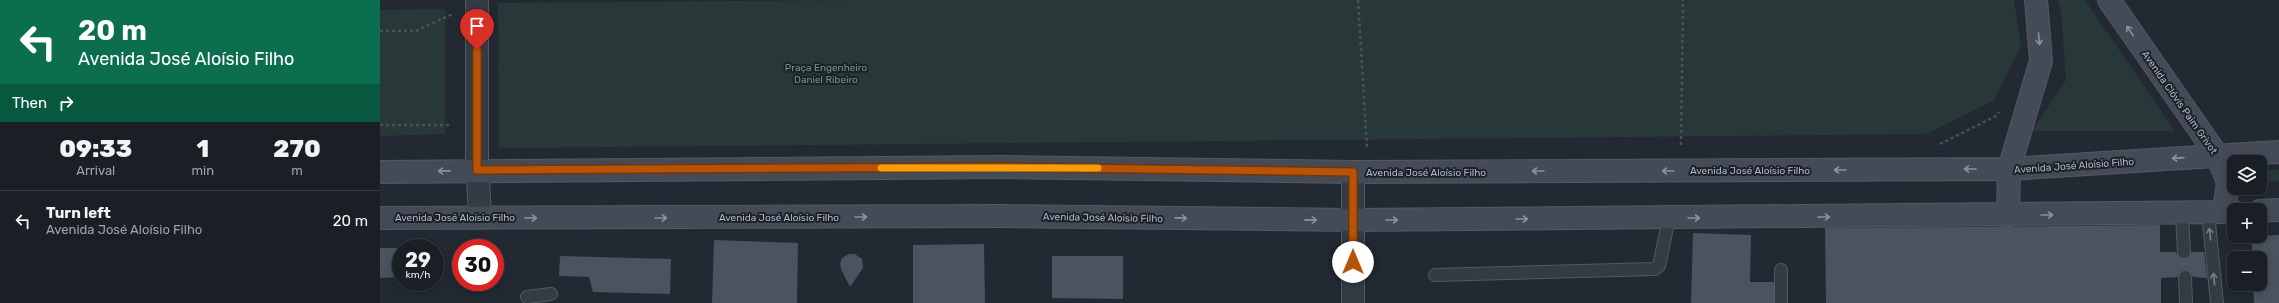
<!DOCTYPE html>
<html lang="en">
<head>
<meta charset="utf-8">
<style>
	:root { --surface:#1a1f26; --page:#23272e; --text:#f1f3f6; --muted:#9fa2a7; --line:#383d43 }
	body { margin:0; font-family:Rubik,sans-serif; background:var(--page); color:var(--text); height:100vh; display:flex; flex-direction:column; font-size:15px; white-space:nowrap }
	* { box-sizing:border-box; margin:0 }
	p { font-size:13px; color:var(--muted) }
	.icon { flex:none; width:22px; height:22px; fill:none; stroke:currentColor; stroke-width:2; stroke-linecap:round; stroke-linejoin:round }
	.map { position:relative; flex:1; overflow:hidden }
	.details { display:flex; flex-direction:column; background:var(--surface); width:380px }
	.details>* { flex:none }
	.hud { background:#0b6e4f; color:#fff; overflow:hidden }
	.fabs { position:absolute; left:1847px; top:155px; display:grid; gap:8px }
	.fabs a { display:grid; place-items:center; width:40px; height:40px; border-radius:8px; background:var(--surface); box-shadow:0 2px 10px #0003,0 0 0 1px var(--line); font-size:20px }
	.speed { position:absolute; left:12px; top:239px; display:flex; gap:8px; font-size:20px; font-weight:700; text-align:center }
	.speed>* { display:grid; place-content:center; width:52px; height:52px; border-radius:50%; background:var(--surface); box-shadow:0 2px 10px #0003,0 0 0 1px var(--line); line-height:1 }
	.speed small { font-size:10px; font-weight:400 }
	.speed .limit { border:6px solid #d22; background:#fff; color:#111 }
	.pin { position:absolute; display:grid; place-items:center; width:34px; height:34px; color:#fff; margin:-41px -17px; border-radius:50% 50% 50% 0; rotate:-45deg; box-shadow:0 0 4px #0007 }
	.pin .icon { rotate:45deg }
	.me { position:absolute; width:44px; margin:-22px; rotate:0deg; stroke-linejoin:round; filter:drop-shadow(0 0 3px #0008) }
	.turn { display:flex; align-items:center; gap:14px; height:84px; padding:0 12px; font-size:18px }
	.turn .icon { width:52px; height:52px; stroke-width:2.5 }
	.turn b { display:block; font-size:28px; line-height:34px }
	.then { display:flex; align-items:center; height:38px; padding:0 12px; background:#0003; gap:8px; font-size:15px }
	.eta { display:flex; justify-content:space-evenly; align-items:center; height:68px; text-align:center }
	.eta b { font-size:24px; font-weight:800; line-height:28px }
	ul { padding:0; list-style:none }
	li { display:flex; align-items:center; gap:12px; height:60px; padding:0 12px; border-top:1px solid var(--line) }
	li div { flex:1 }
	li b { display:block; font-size:15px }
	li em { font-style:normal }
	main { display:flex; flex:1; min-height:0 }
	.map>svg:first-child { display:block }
	.green { fill:#283838 }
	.building { fill:#4b535f }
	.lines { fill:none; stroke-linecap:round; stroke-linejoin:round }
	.lane-casing { stroke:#525962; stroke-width:14 }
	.street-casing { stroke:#525962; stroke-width:24 }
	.secondary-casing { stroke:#525962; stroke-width:24 }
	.path { stroke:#455456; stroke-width:2.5; stroke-dasharray:3 3; stroke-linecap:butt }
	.lane { stroke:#353b44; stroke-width:12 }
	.street { stroke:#353b44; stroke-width:22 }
	.secondary { stroke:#444b57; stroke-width:22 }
	.oneway { stroke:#8a919c }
	.oneway2 { stroke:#787f89 }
	.route-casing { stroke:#753606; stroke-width:10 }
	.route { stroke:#b45309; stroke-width:7 }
	.slow { stroke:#f59e0b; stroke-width:7 }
	.labels { text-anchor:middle; stroke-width:4; stroke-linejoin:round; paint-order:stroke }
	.park-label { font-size:10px; fill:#71947a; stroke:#1b2029 }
	.street-label { font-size:10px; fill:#afb6c1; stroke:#1b2029 }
</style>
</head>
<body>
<main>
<section class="details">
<div class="hud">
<div class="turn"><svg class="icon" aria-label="left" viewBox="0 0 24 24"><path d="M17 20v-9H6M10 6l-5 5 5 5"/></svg><div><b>20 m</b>Avenida José Aloísio Filho</div></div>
<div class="then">Then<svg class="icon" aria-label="right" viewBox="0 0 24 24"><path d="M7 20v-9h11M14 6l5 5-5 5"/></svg></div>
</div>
<div class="eta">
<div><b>09:33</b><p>Arrival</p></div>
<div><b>1</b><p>min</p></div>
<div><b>270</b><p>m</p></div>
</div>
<ul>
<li><svg class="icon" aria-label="left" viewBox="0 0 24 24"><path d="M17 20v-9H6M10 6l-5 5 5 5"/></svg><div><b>Turn left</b><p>Avenida José Aloísio Filho</p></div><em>20 m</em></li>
</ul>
</section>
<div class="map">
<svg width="1899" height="303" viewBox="0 0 1899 303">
	<rect width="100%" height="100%" fill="#222933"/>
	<!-- green -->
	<path class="green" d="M470,0h1164l7,46 -27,54 -68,34 -1427,14 -1,-145z
		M1677,0h28l90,131h-143l34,-51 -5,-70z
		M65,9v125l-65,2v-126z
		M1885,170h14v11l-19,1v-10z"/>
	<!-- building -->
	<path class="building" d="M1780,225v27h16l2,4 6,3 4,-1 3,-6h13l3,26 -14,-1 -2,-4 -6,-3 -4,1 -3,6 -17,1v25h-335l-1,-75z
		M1313,233l58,2 -1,47h24v21h-83z
		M1899,235v68h-25l-1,-19h7v-26h-8v-22z
		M334,240l84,3 -1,60h-85z
		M604,244l1,59h-72v-58z
		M0,248h21v29l-21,1z
		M469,254h6l7,5 1,9 -13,19 -9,-18 -1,-5 2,-6z
		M180,256l111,3 -1,35 -77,-2 -4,-15 -30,-1z
		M672,256h71v43l-71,-1z"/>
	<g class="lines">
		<defs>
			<path id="lane" d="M1828,213l9,90
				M1802,214l2,38
				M1401,270v33
				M1055,275l220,-6 4,-3 10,-48
				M1805,277l1,26
				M147,297l24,-3"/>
			<path id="street" d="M97,0v159l3,57
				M973,172v131"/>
			<path id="secondary" d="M1729,0l108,155 11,27 -4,30
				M0,172l621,-5 352,5 656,-3 270,-17
				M1880,211l19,-1
				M1628,215l1,-46 32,-108 -5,-61
				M0,218l622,-2 351,4 881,-8"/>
		</defs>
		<!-- lane casing -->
		<use href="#lane" class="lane-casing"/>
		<!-- street casing -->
		<use href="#street" class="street-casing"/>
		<!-- secondary casing -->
		<use href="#secondary" class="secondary-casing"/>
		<!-- path -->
		<path class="path" d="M978,0l9,147
			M0,31h36l37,-17
			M0,125h72
			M1560,144l56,-28 3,-4
			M1301,145l2,-145"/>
		<!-- lane -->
		<use href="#lane" class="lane"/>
		<!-- street -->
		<use href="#street" class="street"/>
		<!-- secondary -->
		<use href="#secondary" class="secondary"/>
	</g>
	<!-- one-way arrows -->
	<defs><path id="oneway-shaft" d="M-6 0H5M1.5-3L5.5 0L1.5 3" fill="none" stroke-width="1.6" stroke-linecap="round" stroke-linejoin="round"/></defs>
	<g class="oneway">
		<use href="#oneway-shaft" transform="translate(1750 31) rotate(-125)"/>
		<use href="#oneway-shaft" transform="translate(1659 39) rotate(85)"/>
		<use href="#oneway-shaft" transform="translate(1798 158) rotate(176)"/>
		<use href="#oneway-shaft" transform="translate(1590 169) rotate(180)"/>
		<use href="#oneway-shaft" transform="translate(1460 170) rotate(180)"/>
		<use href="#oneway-shaft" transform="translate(64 171) rotate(179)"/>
		<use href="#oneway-shaft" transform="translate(1158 171) rotate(180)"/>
		<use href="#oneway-shaft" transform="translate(1288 171) rotate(180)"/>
		<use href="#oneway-shaft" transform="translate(1667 215)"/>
		<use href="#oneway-shaft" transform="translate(481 217)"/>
		<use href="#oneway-shaft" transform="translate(1444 217)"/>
		<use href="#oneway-shaft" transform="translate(151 218) rotate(2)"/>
		<use href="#oneway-shaft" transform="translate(281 218)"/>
		<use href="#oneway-shaft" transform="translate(801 218) rotate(1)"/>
		<use href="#oneway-shaft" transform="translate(1314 218)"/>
		<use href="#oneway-shaft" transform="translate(1142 219)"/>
		<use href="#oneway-shaft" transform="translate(931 220) rotate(1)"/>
		<use href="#oneway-shaft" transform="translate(1012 220)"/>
	</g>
	<g class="oneway2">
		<use href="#oneway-shaft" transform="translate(1830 234) rotate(-96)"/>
		<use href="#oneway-shaft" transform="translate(1834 279) rotate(-96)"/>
	</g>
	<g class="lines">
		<defs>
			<path id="route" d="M97,50v120l524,-3 352,5v90"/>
		</defs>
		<!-- route casing -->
		<use href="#route" class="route-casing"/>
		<!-- route -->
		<use href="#route" class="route"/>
		<!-- slow -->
		<path class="slow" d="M501,168h217"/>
	</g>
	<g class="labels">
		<!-- park labels -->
		<g class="park-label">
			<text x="446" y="71">Praça Engenheiro<tspan x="446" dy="12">Daniel Ribeiro</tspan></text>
		</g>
		<!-- street labels -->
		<g class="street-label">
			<text transform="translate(1800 102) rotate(55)" y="4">Avenida Clóvis Paim Grivot</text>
			<text transform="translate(1694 165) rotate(-4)" y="4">Avenida José Aloísio Filho</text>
			<text x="1370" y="174">Avenida José Aloísio Filho</text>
			<text x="1046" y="176">Avenida José Aloísio Filho</text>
			<text x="75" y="221">Avenida José Aloísio Filho</text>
			<text x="399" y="221">Avenida José Aloísio Filho</text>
			<text transform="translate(723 217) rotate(1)" y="4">Avenida José Aloísio Filho</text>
		</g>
	</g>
</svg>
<div class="fabs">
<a><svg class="icon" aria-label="layers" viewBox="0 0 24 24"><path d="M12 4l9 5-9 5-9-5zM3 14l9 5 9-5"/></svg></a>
<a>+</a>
<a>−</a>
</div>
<div class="speed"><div>29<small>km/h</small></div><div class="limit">30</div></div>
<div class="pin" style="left:97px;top:50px;background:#d93025"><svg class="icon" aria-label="arrive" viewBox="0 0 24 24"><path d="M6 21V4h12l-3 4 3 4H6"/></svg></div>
<svg class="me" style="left:973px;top:262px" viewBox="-20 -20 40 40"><circle r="19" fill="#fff"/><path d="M0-13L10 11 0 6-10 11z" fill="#b45309"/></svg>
</div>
</main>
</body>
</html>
